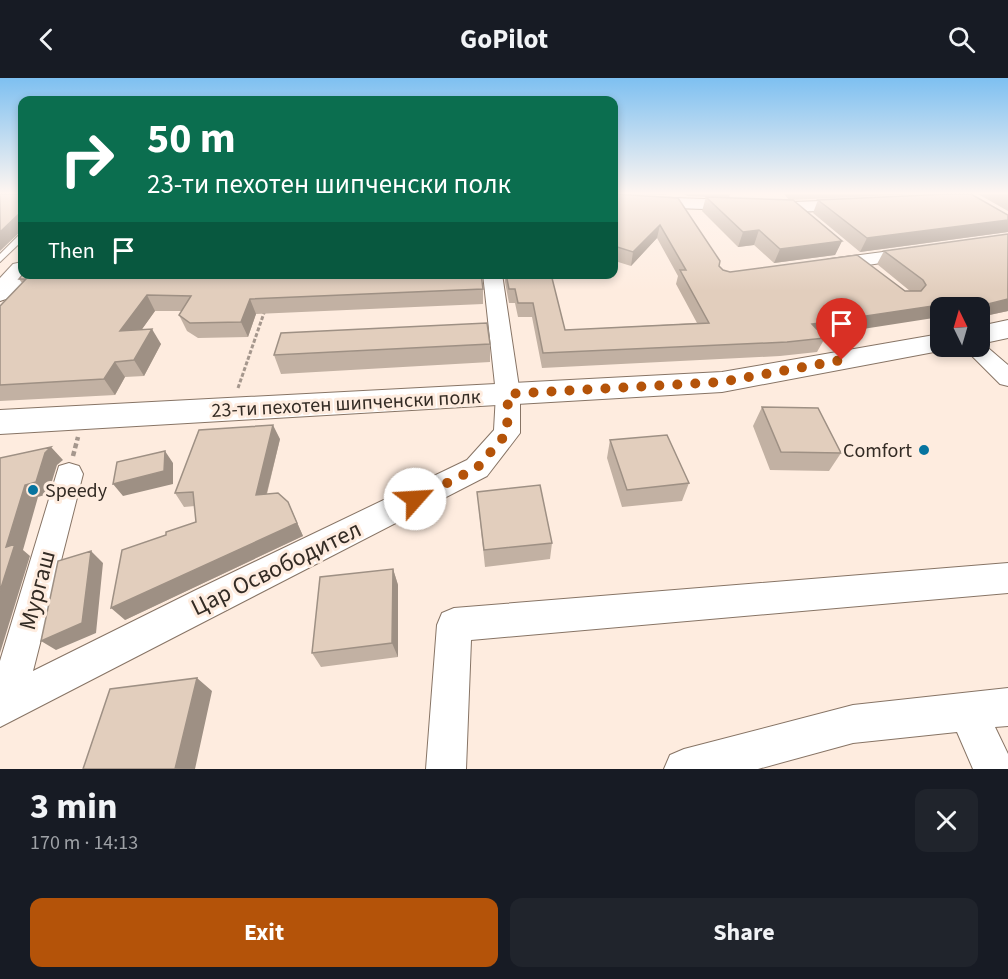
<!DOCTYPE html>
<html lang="en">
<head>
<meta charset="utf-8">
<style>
	:root { --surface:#171b24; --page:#20242c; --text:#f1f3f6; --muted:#9ea1a6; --accent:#b45309 }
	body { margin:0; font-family:"Source Sans 3",sans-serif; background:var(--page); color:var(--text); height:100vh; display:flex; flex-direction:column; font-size:22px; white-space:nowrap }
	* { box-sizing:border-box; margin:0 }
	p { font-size:20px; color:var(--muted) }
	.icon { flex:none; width:33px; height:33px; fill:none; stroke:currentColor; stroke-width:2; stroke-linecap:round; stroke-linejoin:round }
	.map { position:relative; height:691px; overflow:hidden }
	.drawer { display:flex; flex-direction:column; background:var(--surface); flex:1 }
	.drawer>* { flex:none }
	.guide { position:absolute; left:18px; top:18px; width:600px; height:183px; border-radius:12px; box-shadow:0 3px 9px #0003; background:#0b6e4f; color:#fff; overflow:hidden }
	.needle { width:39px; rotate:355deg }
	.tools { position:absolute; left:930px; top:219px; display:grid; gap:12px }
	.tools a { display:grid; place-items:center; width:60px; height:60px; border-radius:12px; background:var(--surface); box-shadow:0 3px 9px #0003; font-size:30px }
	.pin { position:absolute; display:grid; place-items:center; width:51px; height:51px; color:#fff; margin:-62px -26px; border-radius:50% 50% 50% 0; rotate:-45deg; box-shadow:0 0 6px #0007 }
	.pin .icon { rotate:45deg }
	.me { position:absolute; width:66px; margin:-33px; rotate:64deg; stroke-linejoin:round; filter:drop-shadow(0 0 4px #0008) }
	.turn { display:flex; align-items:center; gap:21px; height:126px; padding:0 30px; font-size:27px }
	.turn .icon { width:78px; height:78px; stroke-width:2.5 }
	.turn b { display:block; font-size:42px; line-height:51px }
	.then { display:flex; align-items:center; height:57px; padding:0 30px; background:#0003; gap:12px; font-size:22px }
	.round { display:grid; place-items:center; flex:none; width:63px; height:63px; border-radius:12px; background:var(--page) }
	.overview { display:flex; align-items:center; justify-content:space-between; height:102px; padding:0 30px }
	h1 { font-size:36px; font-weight:700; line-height:45px }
	.button { display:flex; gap:12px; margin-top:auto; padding:12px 30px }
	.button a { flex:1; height:69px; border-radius:12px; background:var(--accent); color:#fff; font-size:24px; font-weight:700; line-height:69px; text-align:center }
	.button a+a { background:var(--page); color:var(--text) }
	header { display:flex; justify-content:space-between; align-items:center; height:78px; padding:0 30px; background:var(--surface); font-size:27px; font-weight:700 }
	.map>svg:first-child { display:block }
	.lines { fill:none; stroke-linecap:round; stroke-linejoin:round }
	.lane-casing { stroke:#877465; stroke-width:2 }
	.street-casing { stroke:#877465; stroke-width:2 }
	.secondary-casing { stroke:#877465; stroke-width:2 }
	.primary-casing { stroke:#877465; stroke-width:2 }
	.path-far1 { stroke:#a5978d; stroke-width:3; stroke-dasharray:4 2; stroke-linecap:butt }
	.path { stroke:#a5978d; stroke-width:4.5; stroke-dasharray:5 3; stroke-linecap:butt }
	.lane { fill:#fff; fill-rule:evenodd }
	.street { fill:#fff; fill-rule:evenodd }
	.secondary { fill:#fff; fill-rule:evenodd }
	.primary { fill:#fff; fill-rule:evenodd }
	.wall { fill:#c2b1a3 }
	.shaded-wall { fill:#9e9084 }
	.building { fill:#e2cebd; stroke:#9e9084; stroke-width:1.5 }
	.route { stroke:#b45309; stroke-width:10; stroke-dasharray:0 18 }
	.poi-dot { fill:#07749f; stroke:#feecdf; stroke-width:2 }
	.labels { text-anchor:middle; stroke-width:6; stroke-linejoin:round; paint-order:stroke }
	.street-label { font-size:20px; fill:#332b24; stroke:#feecdf }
	.poi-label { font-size:20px; fill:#332b24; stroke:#feecdf; text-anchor:end }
	.near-street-label { font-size:24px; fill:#332b24; stroke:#feecdf }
</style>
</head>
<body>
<header><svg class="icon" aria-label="back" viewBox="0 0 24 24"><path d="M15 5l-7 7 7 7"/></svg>GoPilot<svg class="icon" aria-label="search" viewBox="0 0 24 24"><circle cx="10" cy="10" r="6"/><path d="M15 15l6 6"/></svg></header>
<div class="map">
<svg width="1008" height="691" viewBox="0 0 1008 691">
	<rect width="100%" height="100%" fill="#feecdf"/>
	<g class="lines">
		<defs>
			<path id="lane" d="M19,157h3v6l-22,21v-8z"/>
			<path id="street" d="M614,118l178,6 58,-2 8,5 -8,5 -58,2 -178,-6z
				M913,170l6,1 3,4 -3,4 -89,14 -7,-2 -2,-4 2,-4 7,-2z
				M483,196h19l18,120v39l-33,43 -487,251v-66l59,-195 10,-3 10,3 4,8 -50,197 163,-81 271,-130 27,-30 2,-36z
				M980,263l28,24v21l-8,-2 -38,-38h18z
				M1008,485v30l-537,47 -5,129h-40l11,-144 5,-12 12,-5z
				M1008,610v38l-13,1 13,27v15h-35l-16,-37 -104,11 -95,26h-94l6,-14 14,-6 169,-44z"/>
			<path id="secondary" d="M22,184v12h8l-21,24 -9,3v-23l13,-14z"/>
			<path id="primary" d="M1008,242v18l-28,6v-18z
				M940,256v12h12l-2,3 -228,43 -722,42v-24l722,-38z"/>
		</defs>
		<!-- lane casing -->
		<use href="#lane" class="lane-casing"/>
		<!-- street casing -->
		<use href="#street" class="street-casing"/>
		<!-- secondary casing -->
		<use href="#secondary" class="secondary-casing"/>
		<!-- primary casing -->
		<use href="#primary" class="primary-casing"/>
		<!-- path-far1 -->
		<path class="path-far1" d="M238,310l27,-78"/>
		<!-- path -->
		<path class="path" d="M73,378l5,-19"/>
		<!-- lane -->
		<use href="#lane" class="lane"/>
		<!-- street -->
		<use href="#street" class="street"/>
		<!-- secondary -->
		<use href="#secondary" class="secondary"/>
		<!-- primary -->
		<use href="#primary" class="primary"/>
	</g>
	<!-- wall -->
	<path class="wall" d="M614,116l64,4 41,68 4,4 7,2 175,19h5l-33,-27 7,-13 124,-17v77l-28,6v-9h-40l-117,28 2,2 -8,14 -37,4 -238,12 -10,-51h-14l-3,-14h-6l-4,-21v-8h46l14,56 132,-7 -21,-39 2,-8 -21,-38 -26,28 -16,-5 1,2 -2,14 -32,2 -1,-5h33z
		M624,116h42v1z
		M684,116h46l-1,4 -42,-2z
		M784,116h135l-130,6z
		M978,116h30v17z
		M706,119l136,44 -7,14 -61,8 -20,-18 -16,2 -36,-36z
		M818,122l190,15v17l-148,20 -47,-39z
		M23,196h247l-127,4 340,11v15l-227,10 -8,23 -50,1 -11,-7 -8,-16 3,-4h-27l-13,18 19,15 -17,32 -19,1 -10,18 -115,6v-95l22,-23 -3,-4z
		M490,266v18l-209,12 -7,-19z
		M762,329l79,46 -12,18 -59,-1 -17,-44z
		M280,361l-13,55 21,8 15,34 -178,84 41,-85 30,-13 -1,-16 -11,1 -9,-14z
		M610,362l79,43 -7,18 -60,6 -15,-49z
		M477,414l75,51 -2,16 -65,8z
		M393,491l5,16v72l-77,10 -9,-14z"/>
	<!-- shaded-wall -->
	<path class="shaded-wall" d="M22,133v19l-22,21v-19z
		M1008,142v12l-148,20 7,-14z
		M660,147l-3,13 -26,28 2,-14z
		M759,152l-5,15 -16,2 5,-15z
		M842,163l-7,14 -61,8 6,-14z
		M62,196h8l3,6 -3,6z
		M147,217l8,16 -25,35 -10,-15z
		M250,221l6,15 -8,23 -7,-15z
		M1008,221v12l-28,6v-9h-5l1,-1z
		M966,223l-4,7h-22v9l-135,21 7,-14z
		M152,251l9,15 -17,32 -10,-16z
		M115,284l10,15 -10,18 -11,-16z
		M273,347l7,14 -17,69 -7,-13z
		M51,369l12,13 -6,5 -9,29 -10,3 -15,53 7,6 -30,97v-62l6,-44 19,-62 20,-32z
		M165,373l8,12v21l-50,12 -10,-12z
		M288,424l15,34 -178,84 -14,-12z
		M91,473l12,12 -7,70 -40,17 -15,-9z
		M393,491l5,16v72l-6,-14z
		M197,600l15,13 -17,78h-20z"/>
	<!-- building -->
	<path class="building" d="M0,116h22v17l-22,21z
		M614,116l64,4 42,63 -1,5 4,4 7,2 127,-17 48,36h16l5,-6 -3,-5 -39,-29 124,-17v65l-32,8 -10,-6 -154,23 13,14 -38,4 -244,11 -10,-50h-15l-3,-14h-6l-3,-15h45l14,56 144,-7 -29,-53h6l-26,-45 -27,27 -19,-6z
		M949,116h22l37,21v5l-141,18 -49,-38z
		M706,119l87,3 49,41 -62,8 -21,-19 -16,2z
		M23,196h40l1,2 8,2 197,-1 72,-3h140l2,15 -233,10 -9,23 -51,1 -11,-8 12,-19 -44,-1 -27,36 32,-2 -18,31 -19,2 -11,17 -104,6v-79l26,-27h-7z
		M487,245l3,21 -216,11 7,-22z
		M762,329l56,1 23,45 -60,-1z
		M273,347l-17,70 22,-2 10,9 9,21 -186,85 11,-58 44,-15v-3l30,-10 -3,-30 -18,1 24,-63z
		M667,357l22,48 -62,7 -17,-50z
		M51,369l-6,6 -9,29 -11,3 -19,62 9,-3 -15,47v-133z
		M165,373l-1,20 -51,13 4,-22z
		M540,407l12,58 -68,7 -7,-58z
		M91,473l-9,72 -41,18 17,-80z
		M393,491l-1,74 -80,10 8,-76z
		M197,600l-22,91h-92l27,-80z"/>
	<!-- sky -->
	<linearGradient id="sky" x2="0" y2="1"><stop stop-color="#7ec0f1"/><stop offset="0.54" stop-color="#fff6f1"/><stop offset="1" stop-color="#fff6f1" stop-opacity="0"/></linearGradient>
	<rect width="1008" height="213" fill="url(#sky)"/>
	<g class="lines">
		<!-- route -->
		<path class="route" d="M415,421l62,-31 30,-35 1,-39 214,-12 120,-22"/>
	</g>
	<!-- markers -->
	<g class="poi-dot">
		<circle cx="924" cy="372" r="6"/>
		<circle cx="33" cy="412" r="6"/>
	</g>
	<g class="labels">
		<!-- street labels -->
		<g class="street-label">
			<text transform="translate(346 325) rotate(-3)" y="7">23-ти пехотен шипченски полк</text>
		</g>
		<!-- poi labels -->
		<g class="poi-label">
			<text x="912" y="379">Comfort</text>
			<text x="45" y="419" text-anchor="start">Speedy</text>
		</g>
		<!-- near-street labels -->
		<g class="near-street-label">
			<text transform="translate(276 490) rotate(-26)" y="8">Цар Освободител</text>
			<text transform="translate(37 512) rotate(-75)" y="8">Мургаш</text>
		</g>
	</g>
</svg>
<div class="tools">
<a><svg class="needle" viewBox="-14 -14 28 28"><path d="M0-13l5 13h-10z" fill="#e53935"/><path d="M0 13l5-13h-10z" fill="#9ea1a6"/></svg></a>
</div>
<div class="pin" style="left:842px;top:282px;background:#d93025"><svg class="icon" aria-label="arrive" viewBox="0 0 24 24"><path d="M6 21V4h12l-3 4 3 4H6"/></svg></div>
<svg class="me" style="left:415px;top:421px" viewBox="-20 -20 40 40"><circle r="19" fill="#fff"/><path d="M0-13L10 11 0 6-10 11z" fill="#b45309"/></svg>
<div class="guide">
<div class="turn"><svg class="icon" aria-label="right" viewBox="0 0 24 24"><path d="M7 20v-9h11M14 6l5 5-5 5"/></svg><div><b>50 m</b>23-ти пехотен шипченски полк</div></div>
<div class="then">Then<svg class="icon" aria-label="arrive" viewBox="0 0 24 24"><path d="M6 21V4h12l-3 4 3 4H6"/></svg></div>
</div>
</div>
<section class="drawer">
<div class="overview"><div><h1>3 min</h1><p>170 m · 14:13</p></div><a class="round"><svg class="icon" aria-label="close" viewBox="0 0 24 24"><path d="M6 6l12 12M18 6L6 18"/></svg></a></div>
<div class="button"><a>Exit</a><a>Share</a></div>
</section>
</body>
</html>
